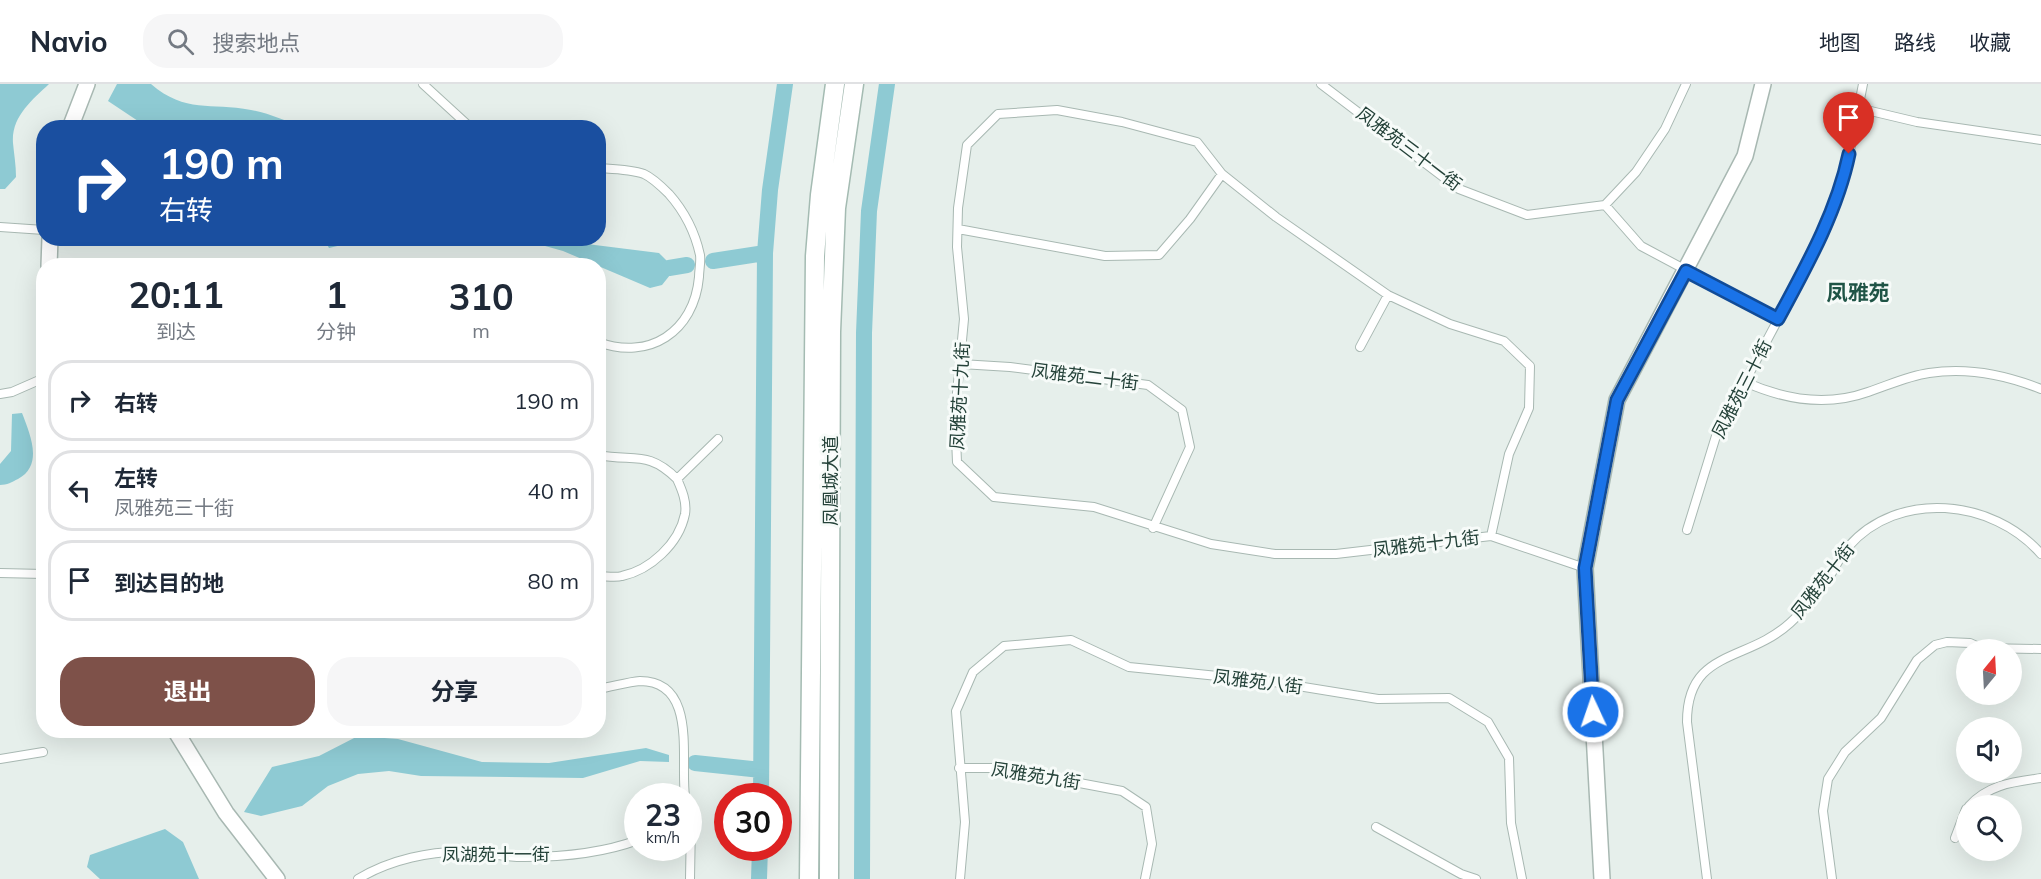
<!DOCTYPE html>
<html lang="zh">
<head>
<meta charset="utf-8">
<style>
	:root { --surface:#fff; --page:#f6f6f7; --text:#1f2937; --muted:#747a83; --line:#e0e1e3; --accent:#7e5149 }
	body { margin:0; font-family:Mulish,"Noto Sans SC",sans-serif; background:var(--page); color:var(--text); height:100vh; display:flex; flex-direction:column; font-size:22px; white-space:nowrap }
	* { box-sizing:border-box; margin:0 }
	p { font-size:20px; color:var(--muted) }
	.icon { flex:none; width:33px; height:33px; fill:none; stroke:currentColor; stroke-width:2; stroke-linecap:round; stroke-linejoin:round }
	.map { position:relative; flex:1; overflow:hidden }
	.side { position:absolute; left:36px; top:174px; width:570px; height:480px; display:flex; flex-direction:column; background:var(--surface); border-radius:24px; box-shadow:0 6px 24px #0002 }
	.side>* { flex:none }
	.hud { position:absolute; left:36px; top:36px; width:570px; height:126px; border-radius:24px; box-shadow:0 6px 24px #0002; background:#1a4fa0; color:#fff; overflow:hidden }
	.needle { width:39px; rotate:18deg }
	.fabs { position:absolute; left:1956px; top:555px; display:grid; gap:12px }
	.fabs a { display:grid; place-items:center; width:66px; height:66px; border-radius:50%; background:var(--surface); box-shadow:0 6px 24px #0002; font-size:30px }
	.speed { position:absolute; left:624px; top:699px; display:flex; gap:12px; font-size:30px; font-weight:700; text-align:center }
	.speed>* { display:grid; place-content:center; width:78px; height:78px; border-radius:50%; background:var(--surface); box-shadow:0 6px 24px #0002; line-height:1 }
	.speed small { font-size:15px; font-weight:400 }
	.speed .limit { border:9px solid #d22; background:#fff; color:#111 }
	.pin { position:absolute; display:grid; place-items:center; width:51px; height:51px; color:#fff; margin:-62px -26px; border-radius:50% 50% 50% 0; rotate:-45deg; box-shadow:0 0 6px #0007 }
	.pin .icon { rotate:45deg }
	.me { position:absolute; width:66px; margin:-33px; rotate:357deg; stroke-linejoin:round; filter:drop-shadow(0 0 4px #0008) }
	.turn { display:flex; align-items:center; gap:21px; height:126px; padding:0 24px; font-size:27px }
	.turn .icon { width:78px; height:78px; stroke-width:2.5 }
	.turn b { display:block; font-size:42px; line-height:51px }
	.eta { display:flex; justify-content:space-evenly; align-items:center; height:102px; text-align:center }
	.eta b { font-size:36px; font-weight:700; line-height:42px }
	.cta { display:flex; gap:12px; margin-top:auto; padding:12px 24px }
	.cta a { flex:1; height:69px; border-radius:24px; background:var(--accent); color:#fff; font-size:24px; font-weight:700; line-height:69px; text-align:center }
	.cta a+a { background:var(--page); color:var(--text) }
	ul { padding:0; list-style:none }
	li { display:flex; align-items:center; gap:18px; height:81px; margin:0 12px 9px; padding:0 12px; border:3px solid var(--line); border-radius:24px }
	li div { flex:1 }
	li b { display:block; font-size:22px }
	li em { font-style:normal }
	header { display:flex; align-items:center; gap:36px; box-sizing:border-box; height:84px; padding:0 30px; background:var(--surface); border-bottom:2px solid var(--line) }
	header strong { font-size:28px }
	nav { display:flex; gap:33px; margin-inline-start:auto; font-size:21px }
	.search { width:420px; height:54px; background:var(--page); display:flex; align-items:center; gap:15px; box-sizing:border-box; padding:0 21px; border-radius:24px; color:var(--muted); font-size:22px }
	.map>svg:first-child { display:block }
	.water { fill:#8ecad3 }
	.lines { fill:none; stroke-linecap:round; stroke-linejoin:round }
	.canal { stroke:#8ecad3; stroke-width:16 }
	.lane-casing { stroke:#a8b8b2; stroke-width:10 }
	.street-casing { stroke:#a8b8b2; stroke-width:18 }
	.secondary-casing { stroke:#a4bbb2; stroke-width:21 }
	.lane { stroke:#fff; stroke-width:8 }
	.street { stroke:#fff; stroke-width:15 }
	.secondary { stroke:#fff; stroke-width:18 }
	.route-casing { stroke:#114b97; stroke-width:15 }
	.route { stroke:#1a73e8; stroke-width:10 }
	.labels { text-anchor:middle; stroke-width:6; stroke-linejoin:round; paint-order:stroke }
	.street-label { font-size:18px; fill:#244239; stroke:#f7fbf9 }
	.quarter-label { font-size:21px; font-weight:bold; fill:#1f5446; stroke:#f7fbf9 }
</style>
</head>
<body>
<header>
<strong>Navio</strong>
<div class="search"><svg class="icon" aria-label="search" viewBox="0 0 24 24"><circle cx="10" cy="10" r="6"/><path d="M15 15l6 6"/></svg>搜索地点</div>
<nav><a>地图</a><a>路线</a><a>收藏</a></nav>
</header>
<div class="map">
<svg width="2041" height="795" viewBox="0 0 2041 795">
	<rect width="100%" height="100%" fill="#e6efeb"/>
	<!-- water -->
	<path class="water" d="M0,0h49c-17,16 -38,33 -36,59 1,11 3,22 3,34l-11,12h-5z
		M117,0h34c35,30 59,18 100,26 18,3 36,12 53,17h-145l-18,-4 -33,-22z
		M324,155h43l-38,9z
		M520,155h47l12,4 80,10 9,9 2,13 -8,10 -12,3 -87,-37z
		M22,329c8,21 22,52 -4,66 -6,3 -11,6 -18,6v-21l11,-13 1,-37z
		M358,652l40,3 84,23 67,1 97,-15 23,7v7l-29,-1 -57,17 -162,-2 -32,-5 -31,3 -30,12 -26,20 -41,10 -17,-4 28,-45 47,-11z
		M165,745l18,13 16,37h-99l-13,-12 3,-12z"/>
	<g class="lines">
		<!-- canal -->
		<path class="canal" d="M713,177l52,-8
			M669,184l18,-3
			M695,679l66,7
			M761,712l4,-543 5,-63 15,-106
			M759,795l1,-31
			M862,795l2,-546 5,-122 18,-127"/>
		<defs>
			<path id="lane" d="M423,0l48,44
				M1321,0l138,105 68,26 78,-10 31,-33 29,-43 21,-45
				M1858,24l59,14 124,18
				M598,84c15,1 32,1 46,6 9,4 18,13 25,20 15,17 26,38 31,61 1,7 -1,15 -1,22 -5,55 -50,84 -101,65
				M1605,121l36,41 137,73
				M0,143l44,3
				M958,145l147,27 54,-1 31,-36 32,-45
				M1360,263l28,-52
				M961,280l49,3 138,18 34,25 8,37 -37,81
				M1745,298c40,18 81,25 123,10 21,-7 40,-16 61,-19 38,-6 77,2 112,16
				M0,310l12,-2 32,-14
				M598,371c36,7 50,-5 79,24l41,-40
				M1687,446l29,-94 90,-169 39,-91 18,-92
				M1491,452l18,-82 20,-46 1,-42 -26,-25 -54,-17 -62,-29 -112,-78 -54,-43 -25,-32 -75,-20 -65,-12 -59,4 -31,31 -9,63 -1,39 7,72 -9,95 2,48 37,35 100,10 117,37 64,10h61l155,-18 94,32
				M0,489l44,1
				M598,492c8,0 17,2 24,0 28,-6 57,-32 63,-62 2,-12 -3,-24 -8,-35
				M598,605c14,-2 29,-7 42,-8 58,0 40,79 45,115
				M0,675l43,-7
				M959,684h40l123,23 24,16 6,37 -7,35
				M1969,722c20,-22 45,-24 72,-28
				M688,727l3,10 -1,58
				M1376,743l85,47 15,5
				M1955,754l11,-29
				M358,795c31,-19 74,-29 111,-27 18,1 36,5 55,5 36,0 79,-4 114,-17
				M960,795l5,-57 -9,-111 17,-39 31,-26 67,-6 58,27 138,14 111,18 71,-1 39,24 21,36 2,65 11,56
				M1707,795l-20,-157c0,-73 59,-59 103,-99 16,-14 29,-31 41,-49 5,-8 10,-19 17,-27 50,-58 145,-48 193,7
				M1832,795l-9,-68 5,-32 17,-27 36,-34 36,-58 18,-15 12,-3 23,1 11,5 60,1"/>
			<path id="street" d="M70,44l17,-44
				M49,182l1,-28
				M175,646l51,83 51,66
				M1602,795l-17,-311 32,-168 128,-244 18,-72"/>
			<path id="secondary" d="M809,795l6,-623 5,-61 15,-111
				M829,795l2,-547 5,-124 18,-124"/>
		</defs>
		<!-- lane casing -->
		<use href="#lane" class="lane-casing"/>
		<!-- street casing -->
		<use href="#street" class="street-casing"/>
		<!-- secondary casing -->
		<use href="#secondary" class="secondary-casing"/>
		<!-- lane -->
		<use href="#lane" class="lane"/>
		<!-- street -->
		<use href="#street" class="street"/>
		<!-- secondary -->
		<use href="#secondary" class="secondary"/>
	</g>
	<g class="lines">
		<defs>
			<path id="route" d="M1593,628l-8,-144 32,-168 69,-129 92,48c28,-52 59,-107 71,-165"/>
		</defs>
		<!-- route casing -->
		<use href="#route" class="route-casing"/>
		<!-- route -->
		<use href="#route" class="route"/>
	</g>
	<g class="labels">
		<!-- street labels -->
		<g class="street-label">
			<text transform="translate(1409 65) rotate(37)" y="6">凤雅苑三十一街</text>
			<text transform="translate(1085 293) rotate(7)" y="6">凤雅苑二十街</text>
			<text transform="translate(1742 305) rotate(-63)" y="6">凤雅苑三十街</text>
			<text transform="translate(960 312) rotate(-87)" y="6">凤雅苑十九街</text>
			<text transform="translate(831 397) rotate(-90)" y="6">凤凰城大道</text>
			<text transform="translate(1426 460) rotate(-7)" y="6">凤雅苑十九街</text>
			<text transform="translate(1823 497) rotate(-52)" y="6">凤雅苑十街</text>
			<text transform="translate(1258 598) rotate(7)" y="6">凤雅苑八街</text>
			<text transform="translate(1036 692) rotate(9)" y="6">凤雅苑九街</text>
			<text x="496" y="777">凤湖苑十一街</text>
		</g>
		<!-- quarter labels -->
		<g class="quarter-label">
			<text x="1858" y="216">凤雅苑</text>
		</g>
	</g>
</svg>
<div class="fabs">
<a><svg class="needle" viewBox="-14 -14 28 28"><path d="M0-13l5 13h-10z" fill="#e53935"/><path d="M0 13l5-13h-10z" fill="#747a83"/></svg></a>
<a><svg class="icon" aria-label="sound" viewBox="0 0 24 24"><path d="M4 9h4l5-4v14l-5-4H4zM17 9q2 3 0 6"/></svg></a>
<a><svg class="icon" aria-label="search" viewBox="0 0 24 24"><circle cx="10" cy="10" r="6"/><path d="M15 15l6 6"/></svg></a>
</div>
<div class="speed"><div>23<small>km/h</small></div><div class="limit">30</div></div>
<div class="pin" style="left:1849px;top:70px;background:#d93025"><svg class="icon" aria-label="arrive" viewBox="0 0 24 24"><path d="M6 21V4h12l-3 4 3 4H6"/></svg></div>
<svg class="me" style="left:1593px;top:628px" viewBox="-20 -20 40 40"><circle r="17" fill="#1a73e8" stroke="#fff" stroke-width="3"/><path d="M0-11L8 9 0 5-8 9z" fill="#fff"/></svg>
<div class="hud">
<div class="turn"><svg class="icon" aria-label="right" viewBox="0 0 24 24"><path d="M7 20v-9h11M14 6l5 5-5 5"/></svg><div><b>190 m</b>右转</div></div>
</div>
<section class="side">
<div class="eta">
<div><b>20:11</b><p>到达</p></div>
<div><b>1</b><p>分钟</p></div>
<div><b>310</b><p>m</p></div>
</div>
<ul>
<li><svg class="icon" aria-label="right" viewBox="0 0 24 24"><path d="M7 20v-9h11M14 6l5 5-5 5"/></svg><div><b>右转</b></div><em>190 m</em></li>
<li><svg class="icon" aria-label="left" viewBox="0 0 24 24"><path d="M17 20v-9H6M10 6l-5 5 5 5"/></svg><div><b>左转</b><p>凤雅苑三十街</p></div><em>40 m</em></li>
<li><svg class="icon" aria-label="arrive" viewBox="0 0 24 24"><path d="M6 21V4h12l-3 4 3 4H6"/></svg><div><b>到达目的地</b></div><em>80 m</em></li>
</ul>
<div class="cta"><a>退出</a><a>分享</a></div>
</section>
</div>
</body>
</html>
